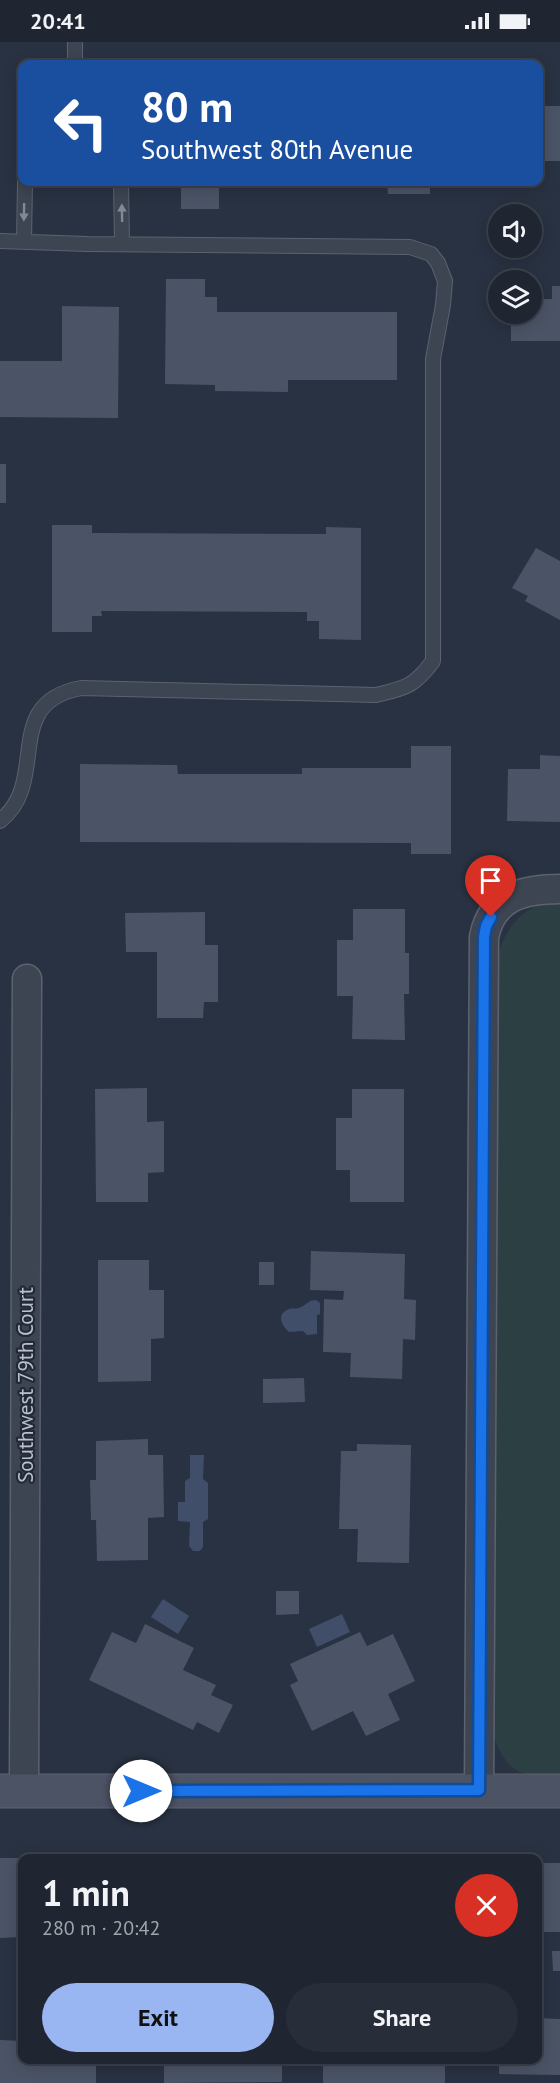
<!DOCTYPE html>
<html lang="en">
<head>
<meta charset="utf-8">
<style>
	:root { --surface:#1f2632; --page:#272e3a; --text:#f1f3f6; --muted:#a1a5ac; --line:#3c434d; --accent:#99b5f2 }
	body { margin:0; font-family:"PT Sans",sans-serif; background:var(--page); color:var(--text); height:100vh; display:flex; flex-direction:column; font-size:22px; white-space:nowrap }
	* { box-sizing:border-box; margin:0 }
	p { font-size:20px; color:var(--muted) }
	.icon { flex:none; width:33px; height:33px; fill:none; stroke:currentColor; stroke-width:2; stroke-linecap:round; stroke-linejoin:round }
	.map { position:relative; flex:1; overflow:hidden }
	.side { position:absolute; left:18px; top:1812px; width:524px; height:210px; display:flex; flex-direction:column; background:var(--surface); border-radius:12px; box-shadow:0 3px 15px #0003,0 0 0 2px var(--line) }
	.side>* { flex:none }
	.hud { position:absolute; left:18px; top:18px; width:525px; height:126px; border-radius:12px; box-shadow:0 3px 15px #0003,0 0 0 2px var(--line); background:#1a4fa0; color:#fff; overflow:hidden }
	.buttons { position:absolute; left:488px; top:162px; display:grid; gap:12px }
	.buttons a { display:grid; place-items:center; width:54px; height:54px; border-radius:50%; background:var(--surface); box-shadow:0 3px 15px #0003,0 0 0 2px var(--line); font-size:30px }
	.pin { position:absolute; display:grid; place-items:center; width:51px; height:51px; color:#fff; margin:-62px -26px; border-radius:50% 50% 50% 0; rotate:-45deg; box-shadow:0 0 6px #0007 }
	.pin .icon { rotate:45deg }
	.me { position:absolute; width:66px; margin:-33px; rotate:90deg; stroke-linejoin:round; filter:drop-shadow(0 0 4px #0008) }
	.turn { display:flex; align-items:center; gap:21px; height:126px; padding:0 24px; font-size:27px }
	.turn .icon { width:78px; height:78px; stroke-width:2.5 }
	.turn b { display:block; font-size:42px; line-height:51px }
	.round { display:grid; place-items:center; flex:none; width:63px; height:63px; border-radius:32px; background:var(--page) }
	.headline { display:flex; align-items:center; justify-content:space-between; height:102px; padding:0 24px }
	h1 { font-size:36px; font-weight:600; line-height:45px }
	.cta { display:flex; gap:12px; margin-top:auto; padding:12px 24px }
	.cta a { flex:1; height:69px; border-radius:36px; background:var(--accent); color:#111; font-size:24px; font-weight:600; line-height:69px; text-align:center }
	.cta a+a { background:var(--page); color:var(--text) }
	.status { display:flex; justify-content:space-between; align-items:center; height:42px; padding:0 30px; background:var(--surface); direction:ltr }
	.status svg { height:16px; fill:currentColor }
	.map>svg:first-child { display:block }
	.green { fill:#2c4044 }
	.water { fill:#404e6a }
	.building { fill:#4b5466 }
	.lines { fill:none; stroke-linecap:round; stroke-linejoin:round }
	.lane-casing { stroke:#5c626f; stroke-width:16 }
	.street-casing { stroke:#5c626f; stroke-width:31 }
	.secondary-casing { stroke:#5c626f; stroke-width:35 }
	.lane { stroke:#3d4452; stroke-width:14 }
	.street { stroke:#3d4452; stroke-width:28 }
	.secondary { stroke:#4c5365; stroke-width:33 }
	.oneway { fill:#828895 }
	.route-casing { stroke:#114b97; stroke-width:15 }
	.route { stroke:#1a73e8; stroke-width:10 }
	.labels { text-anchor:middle; stroke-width:4.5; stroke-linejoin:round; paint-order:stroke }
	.street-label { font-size:21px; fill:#bbc0cc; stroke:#222937 }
</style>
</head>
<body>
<div class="status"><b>20:41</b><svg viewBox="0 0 49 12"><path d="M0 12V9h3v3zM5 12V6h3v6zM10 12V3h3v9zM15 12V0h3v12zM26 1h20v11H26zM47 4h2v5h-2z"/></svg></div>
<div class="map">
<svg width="560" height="2041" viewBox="0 0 560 2041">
	<rect width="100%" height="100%" fill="#293242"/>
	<!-- green -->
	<path class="green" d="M546,859h14v875c-39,0 -50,0 -66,-38l2,-772c6,-33 19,-52 50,-65z"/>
	<!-- water -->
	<path class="water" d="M316,1258l4,3v11l-3,1v19l-10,1 -4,-4 -14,1c-8,-7 -13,-18 0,-23 4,-1 7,0 10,-1 8,-3 9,-8 17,-8z
		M190,1413h14l-1,24 5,4v36l-5,3v25l-3,4h-7l-4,-5 1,-24 -12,-1v-19h7v-21l5,-3z
		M163,1557l26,17 -11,18 -27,-17z
		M342,1572l8,18 -33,15 -8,-18z"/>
	<!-- building -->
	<path class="building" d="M543,64h17v55h-22v-38h5z
		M181,140h50v6h-12v21h-38z
		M387,140h43v12h-42z
		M166,237h39v18h12v15h180v68h-109v12l-73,-1v-6l-50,-1z
		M552,244h8v55h-49v-27h20v-15h21z
		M62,264l57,1 -1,111 -118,-1v-56h62z
		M0,422h6v39h-6z
		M52,483h40v8l234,1v-7l35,1v112l-42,-1v-18h-12v-9l-206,-1 1,5h-10v16h-40z
		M536,506l24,13v59l-35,-19 3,-5 -16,-8z
		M411,704h40v108h-40v-11l-331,-1v-78l97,1 1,9h124v-6h109z
		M540,713l20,1v66l-53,-1 1,-52h32z
		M353,867h52v44h4v41h-5l1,46 -53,-1 1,-43h-16v-56h16z
		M205,870v33h13v57h-14l-1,16h-46v-66h-31l-1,-39z
		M147,1046v34l17,-1v51l-16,1v29h-52l-1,-113z
		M352,1047h52v113h-54v-32h-14v-52h16z
		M311,1209l94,3 -1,45 12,1 -1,40 -12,-1 -1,40 -52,-2 1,-24 -28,-1 1,-53 19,1 1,-9 -34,-1z
		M98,1218h51v30h15v48l-13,1v42l-53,1z
		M259,1220h15v23h-15z
		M304,1336l1,24 -42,1v-24z
		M148,1397v16h15l1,62 -16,1v42l-51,1 -1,-41h-5l-1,-40h6v-39z
		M357,1402l54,1 -2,118 -52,-1 1,-33h-19l2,-78h16z
		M276,1549h23v23l-23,1z
		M145,1582l49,24 -11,22 33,15 -5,10 22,10 -14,28 -22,-11 -4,8 -104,-50 23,-48 24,11z
		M360,1590l7,14 26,-12 22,47 -27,13 12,26 -34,16 -13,-25 -41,20 -22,-46 8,-4 -8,-17z
		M446,1813v3h-119v-2z
		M0,1816h22v79l-22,1z
		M537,1821h23v69h-23z
		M552,1909h8v20h-7z
		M537,1976l23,1v56l-61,-1v-14h38z
		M0,1998l22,1v19h74v23h-96z
		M164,2018h118v22l-118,1z
		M323,2018h122v23h-122z"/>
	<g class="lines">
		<defs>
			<path id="lane" d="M75,22v-22
				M121,140l1,62
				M0,199l87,3 323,3 21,7 7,9 7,18 -2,24 -10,54v302c-19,26 -28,27 -57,34l-295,-7c-81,15 -30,93 -81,133
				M24,200l1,-60"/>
			<path id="street" d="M479,1748l5,-853c8,-41 40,-48 76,-48
				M24,1749l3,-812"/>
			<path id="secondary" d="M0,1749h560"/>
		</defs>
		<!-- lane casing -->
		<use href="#lane" class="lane-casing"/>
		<!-- street casing -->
		<use href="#street" class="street-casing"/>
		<!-- secondary casing -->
		<use href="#secondary" class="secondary-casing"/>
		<!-- lane -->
		<use href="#lane" class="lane"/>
		<!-- street -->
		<use href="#street" class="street"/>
		<!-- secondary -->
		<use href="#secondary" class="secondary"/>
	</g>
	<!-- one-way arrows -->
	<defs><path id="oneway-solid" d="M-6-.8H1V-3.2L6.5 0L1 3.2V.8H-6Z" transform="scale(1.5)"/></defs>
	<g class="oneway">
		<use href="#oneway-solid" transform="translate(24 170) rotate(91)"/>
		<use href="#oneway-solid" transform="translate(122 171) rotate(-91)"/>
	</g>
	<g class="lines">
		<defs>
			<path id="route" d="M141,1749l338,-1 5,-853 2,-11 5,-9"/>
		</defs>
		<!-- route casing -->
		<use href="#route" class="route-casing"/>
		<!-- route -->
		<use href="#route" class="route"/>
	</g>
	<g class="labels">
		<!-- street labels -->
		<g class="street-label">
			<text transform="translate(26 1343) rotate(-90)" y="7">Southwest 79th Court</text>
		</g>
	</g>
</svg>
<div class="buttons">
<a><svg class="icon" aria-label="sound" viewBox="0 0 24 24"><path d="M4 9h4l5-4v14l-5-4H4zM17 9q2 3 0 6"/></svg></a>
<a><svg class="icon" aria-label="layers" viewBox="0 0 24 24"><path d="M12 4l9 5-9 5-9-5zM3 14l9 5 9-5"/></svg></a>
</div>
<div class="pin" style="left:491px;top:875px;background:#d93025"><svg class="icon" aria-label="arrive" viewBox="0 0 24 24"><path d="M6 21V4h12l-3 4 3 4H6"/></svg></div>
<svg class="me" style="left:141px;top:1749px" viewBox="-20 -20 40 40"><circle r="19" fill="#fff"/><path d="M0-13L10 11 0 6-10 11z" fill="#1a73e8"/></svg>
<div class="hud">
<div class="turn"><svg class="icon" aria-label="left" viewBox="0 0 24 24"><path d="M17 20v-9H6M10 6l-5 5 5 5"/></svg><div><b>80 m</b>Southwest 80th Avenue</div></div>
</div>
<section class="side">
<div class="headline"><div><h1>1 min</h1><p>280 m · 20:42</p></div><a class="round" style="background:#d93025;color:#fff"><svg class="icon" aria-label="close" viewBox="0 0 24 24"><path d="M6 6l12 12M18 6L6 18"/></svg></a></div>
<div class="cta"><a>Exit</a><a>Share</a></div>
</section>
</div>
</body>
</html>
